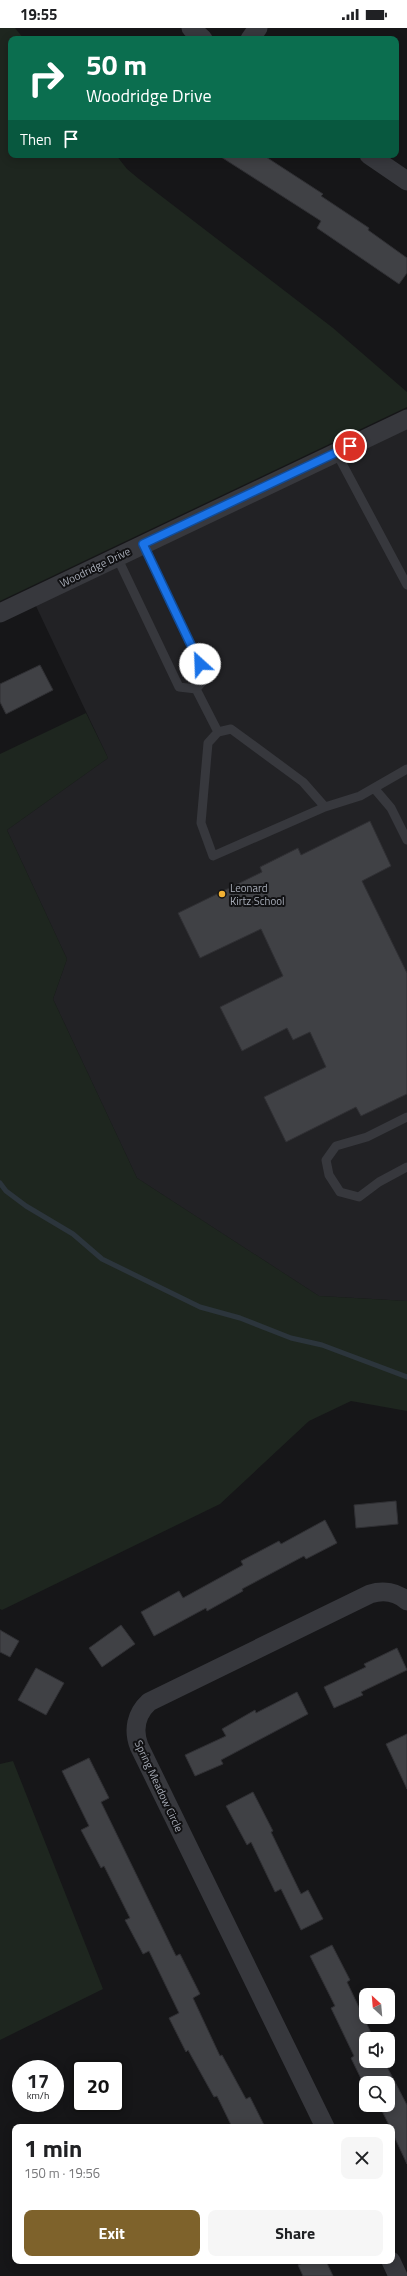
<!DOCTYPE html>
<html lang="en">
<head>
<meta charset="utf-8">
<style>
	:root { --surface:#fff; --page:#f6f6f6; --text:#202124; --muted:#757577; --accent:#7e622b }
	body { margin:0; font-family:"Titillium Web",sans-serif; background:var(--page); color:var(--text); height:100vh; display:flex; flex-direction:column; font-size:15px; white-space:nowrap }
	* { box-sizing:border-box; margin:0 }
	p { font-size:13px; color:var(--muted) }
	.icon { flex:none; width:22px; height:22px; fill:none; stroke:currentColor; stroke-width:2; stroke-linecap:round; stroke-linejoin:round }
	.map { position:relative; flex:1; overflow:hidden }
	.drawer { position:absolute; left:12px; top:2096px; width:383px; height:140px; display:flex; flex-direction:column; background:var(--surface); border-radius:8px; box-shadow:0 2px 10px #0003 }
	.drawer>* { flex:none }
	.top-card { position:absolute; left:8px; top:8px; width:391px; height:122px; border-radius:8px; box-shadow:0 2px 10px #0003; background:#0b6e4f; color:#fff; overflow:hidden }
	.needle { width:26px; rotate:334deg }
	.controls { position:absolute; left:359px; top:1960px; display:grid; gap:8px }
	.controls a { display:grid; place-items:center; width:36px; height:36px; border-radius:8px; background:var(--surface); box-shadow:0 2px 10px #0003; font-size:20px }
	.speed { position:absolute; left:12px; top:2032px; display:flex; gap:8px; font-size:20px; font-weight:700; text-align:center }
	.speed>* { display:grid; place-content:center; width:52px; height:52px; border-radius:50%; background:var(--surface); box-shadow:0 2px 10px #0003; line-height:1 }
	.speed small { font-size:10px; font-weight:400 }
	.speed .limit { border:2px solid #111; border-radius:6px; background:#fff; color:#111 }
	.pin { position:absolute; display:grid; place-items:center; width:34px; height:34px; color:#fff; margin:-17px; border:2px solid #fff; border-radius:50%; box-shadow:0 1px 4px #0007 }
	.me { position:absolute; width:44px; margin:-22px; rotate:335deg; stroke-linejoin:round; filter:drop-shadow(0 0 3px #0008) }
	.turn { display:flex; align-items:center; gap:14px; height:84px; padding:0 12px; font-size:18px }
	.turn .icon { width:52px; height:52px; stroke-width:2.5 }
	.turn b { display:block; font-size:28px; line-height:34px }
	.then { display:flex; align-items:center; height:38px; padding:0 12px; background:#0003; gap:8px; font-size:15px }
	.round { display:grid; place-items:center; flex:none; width:42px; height:42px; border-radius:8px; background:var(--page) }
	.head { display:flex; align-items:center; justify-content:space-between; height:68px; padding:0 12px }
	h1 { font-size:24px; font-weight:700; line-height:30px }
	.button { display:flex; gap:8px; margin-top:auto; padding:8px 12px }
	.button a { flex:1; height:46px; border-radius:8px; background:var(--accent); color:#fff; font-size:16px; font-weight:700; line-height:46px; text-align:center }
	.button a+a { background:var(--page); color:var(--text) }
	.status { display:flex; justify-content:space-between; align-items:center; height:28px; padding:0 20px; background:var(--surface); direction:ltr }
	.status svg { height:11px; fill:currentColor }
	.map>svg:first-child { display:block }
	.built { fill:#222225 }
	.green { fill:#1e261f }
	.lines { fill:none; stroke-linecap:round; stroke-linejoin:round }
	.stream { stroke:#2c353c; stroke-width:5 }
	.building { fill:#404145; stroke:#303034 }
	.service { stroke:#37383d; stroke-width:9 }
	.minor { stroke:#37383d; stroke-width:19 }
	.route-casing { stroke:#114b97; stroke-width:10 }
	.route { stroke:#1a73e8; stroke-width:7 }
	.poi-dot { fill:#f2b134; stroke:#111113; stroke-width:1.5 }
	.labels { text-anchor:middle; stroke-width:4; stroke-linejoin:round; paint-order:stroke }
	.street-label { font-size:11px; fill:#a8adb8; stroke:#111113 }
	.poi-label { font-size:11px; fill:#a8adb8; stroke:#111113; text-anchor:start }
</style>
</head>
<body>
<div class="status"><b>19:55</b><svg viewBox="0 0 49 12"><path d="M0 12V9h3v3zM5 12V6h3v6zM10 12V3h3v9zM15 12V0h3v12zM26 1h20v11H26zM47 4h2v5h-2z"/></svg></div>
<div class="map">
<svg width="407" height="2248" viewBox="0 0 407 2248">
	<rect width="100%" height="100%" fill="#161618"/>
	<!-- built -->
	<path class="built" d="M407,391v882l-88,-5 -182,-118 -84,-179 14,-40 -60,-129 101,-72 -73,-154z"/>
	<!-- green -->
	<path class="green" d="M0,0h15l9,11h-13v116h105l11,14 12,10 194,149 74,64v15l-407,194z
		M86,685l22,45 -101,72 60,129 -14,40 84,179 182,118 88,5v110l-56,-10 -42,20 -89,83 -218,106 -2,-1v-855z
		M13,1733l90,228 -103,51v-276z"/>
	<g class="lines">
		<!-- stream -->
		<path class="stream" d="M0,1155l6,8 20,15 47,28 29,25 98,48 40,11 51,20 31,7 85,32"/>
	</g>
	<!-- building -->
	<path class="building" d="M218,127h45l60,39 -2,2 48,32 -1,2 39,28v15l-8,11 -82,-56 4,-7z
		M40,637l13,25 -47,24 -6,-12v-18z
		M370,793l21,45 -29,15 45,92v121l-46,22 -5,-9 -70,35 -22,-45 62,-30 -16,-35 -17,8 -6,-12 -45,23 -22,-44 63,-31 -22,-47 -61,29 -22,-45 84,-41 -2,-5 38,-19 3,7z
		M396,1473l2,23 -42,4 -2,-23z
		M325,1492l12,23 -31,16 -2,-3 -62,33 1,2 -36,20 -1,-3 -52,28 -13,-24 38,-21 4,7 60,-33 -2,-4 38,-20 2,3z
		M121,1597l14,19 -33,23 -13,-19z
		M0,1602l19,11 -9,16 -10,-5z
		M397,1620l10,22 -46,22 2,3 -29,13 -10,-21 42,-20 -2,-3z
		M36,1640l28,15 -18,32 -28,-15z
		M297,1664l11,22 -87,46 2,4 -28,12 -10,-21 41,-19 -4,-7 33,-19 1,3z
		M407,1706v55l-21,-45z
		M89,1730l20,40 -8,4 75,154 4,-2 20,40 -7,4 27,58 2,-1 24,44 4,-2 15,30h-33l-15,-31 -3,1 -26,-47 -2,2 -17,-34 10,-5 -30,-62 -6,3 -18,-34 5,-2 -26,-52 -3,2 -20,-38 8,-4 -27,-55z
		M253,1764l20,39 -2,1 30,62 7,-4 15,29 -22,11 -20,-41 -6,3 -24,-50 -4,3 -21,-39z
		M332,1917l18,35 -3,2 26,55 -7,2v22h18l23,44v59l-15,-32v-5h-2l-11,-22h9v-22h-19l-3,-7v13l-15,-31 3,-2 -23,-48 4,-2 -25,-50z
		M308,2233h18l7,15h-30l-5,-11z"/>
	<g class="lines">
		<!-- service -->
		<path class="service" d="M336,424l71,133
			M143,516l63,133 -10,12
			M117,529l62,130 17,2
			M196,661l22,43
			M374,760l17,20 16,32
			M325,779l-22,-25 -72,-53 -13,3 -10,11 -7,80 12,33 112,-49 35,-11 47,-27
			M407,1089l-40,20 -31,9 -10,14 3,15 11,17 19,5 20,-15 28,-15"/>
		<!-- minor -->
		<path class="minor" d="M191,0l12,11
			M250,11l8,-11
			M369,127l38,26
			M0,585l407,-194
			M325,2099l-186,-381c-6,-16 -3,-32 10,-44l221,-108c13,-4 27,-2 37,7
			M391,2233l7,15"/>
	</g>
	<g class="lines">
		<defs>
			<path id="route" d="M200,636l-57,-120 207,-98"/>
		</defs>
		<!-- route casing -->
		<use href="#route" class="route-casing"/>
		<!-- route -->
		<use href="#route" class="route"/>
	</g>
	<!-- markers -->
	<circle class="poi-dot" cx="222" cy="866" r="4"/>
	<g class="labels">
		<!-- street labels -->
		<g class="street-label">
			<text transform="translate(95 539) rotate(-26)" y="4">Woodridge Drive</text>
			<text transform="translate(159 1758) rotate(65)" y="4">Spring Meadow Circle</text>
		</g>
		<!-- poi labels -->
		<g class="poi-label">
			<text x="230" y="864">Leonard<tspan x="230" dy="13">Kirtz School</tspan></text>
		</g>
	</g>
</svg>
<div class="controls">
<a><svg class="needle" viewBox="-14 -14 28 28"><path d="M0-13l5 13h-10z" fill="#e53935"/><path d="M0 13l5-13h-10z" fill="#757577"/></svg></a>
<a><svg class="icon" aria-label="sound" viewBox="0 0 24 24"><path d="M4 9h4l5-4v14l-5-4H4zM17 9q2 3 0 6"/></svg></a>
<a><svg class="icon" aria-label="search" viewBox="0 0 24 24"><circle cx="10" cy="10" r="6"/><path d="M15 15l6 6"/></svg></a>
</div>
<div class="speed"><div>17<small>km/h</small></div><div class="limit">20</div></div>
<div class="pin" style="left:350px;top:418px;background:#d93025"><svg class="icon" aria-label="arrive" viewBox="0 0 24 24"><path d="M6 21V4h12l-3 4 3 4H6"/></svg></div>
<svg class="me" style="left:200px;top:636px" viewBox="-20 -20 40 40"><circle r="19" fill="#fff"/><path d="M0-13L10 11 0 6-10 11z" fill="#1a73e8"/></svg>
<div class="top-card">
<div class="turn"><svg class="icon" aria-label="right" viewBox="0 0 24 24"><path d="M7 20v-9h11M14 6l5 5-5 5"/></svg><div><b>50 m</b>Woodridge Drive</div></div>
<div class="then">Then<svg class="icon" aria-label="arrive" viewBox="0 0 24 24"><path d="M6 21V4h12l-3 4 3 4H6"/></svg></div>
</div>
<section class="drawer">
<div class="head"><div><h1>1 min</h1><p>150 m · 19:56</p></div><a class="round"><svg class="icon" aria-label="close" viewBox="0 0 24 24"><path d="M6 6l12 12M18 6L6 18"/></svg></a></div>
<div class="button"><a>Exit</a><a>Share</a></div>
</section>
</div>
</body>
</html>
